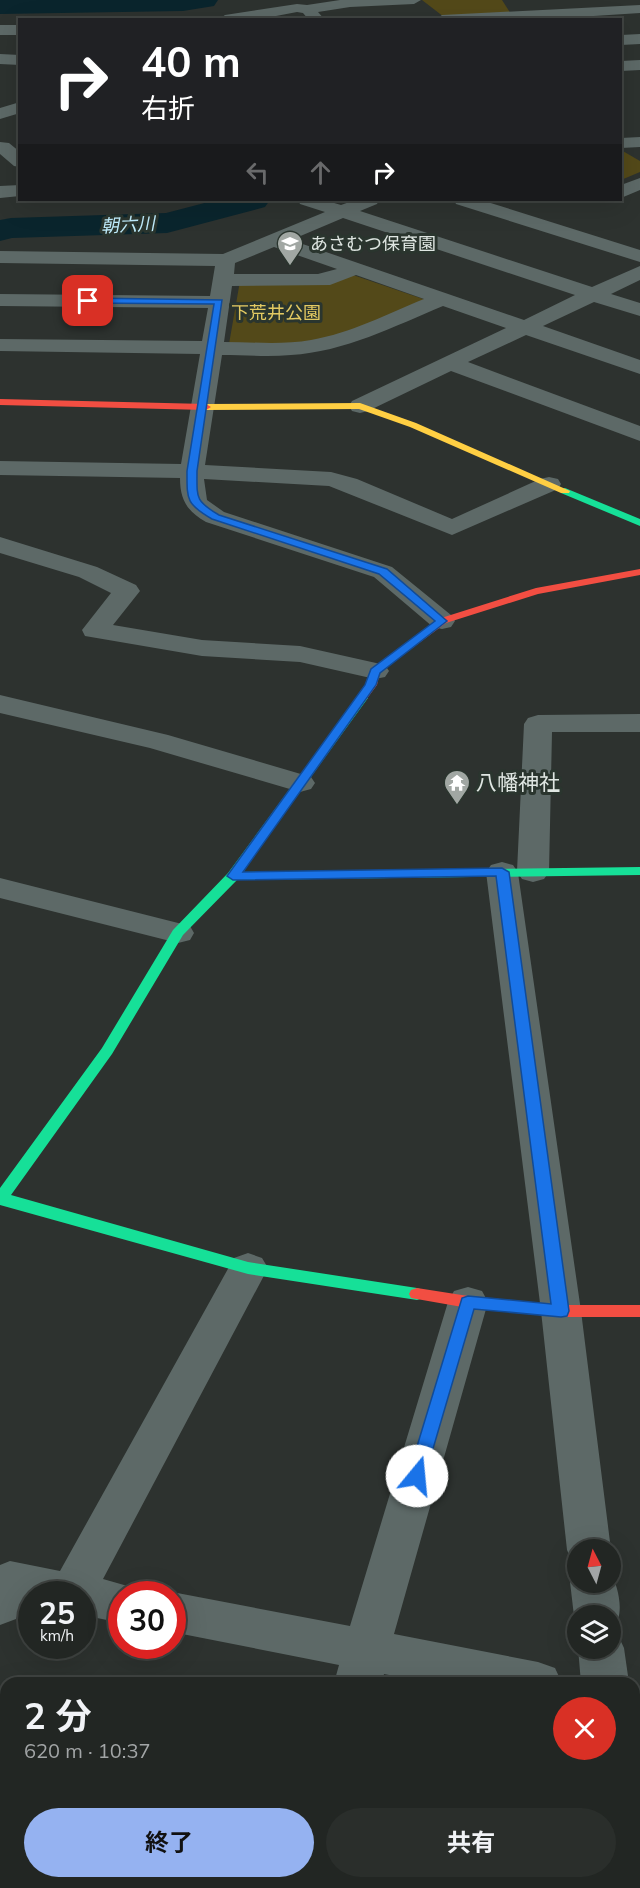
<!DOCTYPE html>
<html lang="ja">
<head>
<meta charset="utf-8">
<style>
	:root { --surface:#222623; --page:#2a2e2b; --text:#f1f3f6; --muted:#a2a5a6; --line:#3f4341; --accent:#95b2f1 }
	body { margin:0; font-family:Mulish,"Noto Sans JP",sans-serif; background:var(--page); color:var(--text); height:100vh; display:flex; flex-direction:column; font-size:22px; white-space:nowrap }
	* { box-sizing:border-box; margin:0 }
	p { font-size:20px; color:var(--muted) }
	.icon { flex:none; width:33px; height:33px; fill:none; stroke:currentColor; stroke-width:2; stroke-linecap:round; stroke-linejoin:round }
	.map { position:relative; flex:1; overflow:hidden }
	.side { position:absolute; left:0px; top:1677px; width:640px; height:212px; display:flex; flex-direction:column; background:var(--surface); border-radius:18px 18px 0 0; box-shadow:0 6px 24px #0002,0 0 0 2px var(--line) }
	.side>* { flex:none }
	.top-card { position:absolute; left:18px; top:18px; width:604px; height:183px; border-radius:0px; box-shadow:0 6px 24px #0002,0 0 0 2px var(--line); background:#202124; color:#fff; overflow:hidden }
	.needle { width:39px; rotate:354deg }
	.tools { position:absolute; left:567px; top:1539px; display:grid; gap:12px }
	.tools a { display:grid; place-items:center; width:54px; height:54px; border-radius:50%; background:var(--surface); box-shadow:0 6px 24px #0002,0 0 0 2px var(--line); font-size:30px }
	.speed { position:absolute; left:18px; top:1581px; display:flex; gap:12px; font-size:30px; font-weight:700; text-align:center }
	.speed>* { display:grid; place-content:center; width:78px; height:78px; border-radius:50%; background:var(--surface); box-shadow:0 6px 24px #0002,0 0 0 2px var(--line); line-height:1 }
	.speed small { font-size:15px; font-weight:400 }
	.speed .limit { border:9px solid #d22; background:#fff; color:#111 }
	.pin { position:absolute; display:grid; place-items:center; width:51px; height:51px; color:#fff; margin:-26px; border-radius:12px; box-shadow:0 3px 9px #0006 }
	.me { position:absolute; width:66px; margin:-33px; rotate:17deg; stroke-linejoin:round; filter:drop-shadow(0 0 4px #0008) }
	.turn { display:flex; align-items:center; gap:21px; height:126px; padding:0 24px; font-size:27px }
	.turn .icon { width:78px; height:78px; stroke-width:2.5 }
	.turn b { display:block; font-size:42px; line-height:51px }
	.lanes { display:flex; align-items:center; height:57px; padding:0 24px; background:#0003; justify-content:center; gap:30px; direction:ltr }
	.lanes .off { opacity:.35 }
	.round { display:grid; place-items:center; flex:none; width:63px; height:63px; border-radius:32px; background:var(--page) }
	.headline { display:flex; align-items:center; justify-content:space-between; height:102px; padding:0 24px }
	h1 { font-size:36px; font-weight:700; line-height:45px }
	.action { display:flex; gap:12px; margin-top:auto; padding:12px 24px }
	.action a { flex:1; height:69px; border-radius:36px; background:var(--accent); color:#111; font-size:24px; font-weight:700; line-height:69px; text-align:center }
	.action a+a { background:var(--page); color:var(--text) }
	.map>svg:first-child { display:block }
	.green { fill:#534919 }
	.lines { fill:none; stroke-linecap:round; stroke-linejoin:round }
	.river { fill:#0a252d; fill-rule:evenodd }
	.street { fill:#5d6967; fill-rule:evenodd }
	.fast { fill:#16e098; fill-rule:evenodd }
	.slow { fill:#ffcf43; fill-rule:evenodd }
	.jam { fill:#f24e42; fill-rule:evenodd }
	.route { fill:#1a73e8; stroke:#114b97; stroke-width:1.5 }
	.labels { text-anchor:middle; stroke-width:6; stroke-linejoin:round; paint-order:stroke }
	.far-water-label { font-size:18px; font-style:italic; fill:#bfecfc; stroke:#2a352e }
	.far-poi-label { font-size:18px; fill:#dfe6e2; stroke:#2a352e; text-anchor:start }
	.far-park-label { font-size:18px; fill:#e3ca62; stroke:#2a352e }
	.poi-label { font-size:21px; fill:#dfe6e2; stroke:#2a352e; text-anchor:start }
</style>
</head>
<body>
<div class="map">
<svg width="640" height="1888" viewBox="0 0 640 1888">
	<rect width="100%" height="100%" fill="#2d322f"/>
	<!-- green -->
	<path class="green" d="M422,0h80l9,14 -67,3z
		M621,150l19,11v11l-19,8z
		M353,275l76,26 -100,40 -27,4 -73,-1 11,-63z"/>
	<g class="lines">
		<!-- river -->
		<path class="river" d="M0,0h218l-4,6 -31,5 -183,3z
			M216,200h54l-5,7 -98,26 -155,5 -12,3v-21l11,-2 155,-5z"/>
		<!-- street -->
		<path class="street" d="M340,0h81l-7,4 -64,3 -32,5 7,8h-16l-6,-7 -6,-1 -42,8h-37l7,-5 72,-11 10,1z
			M640,5v8l-108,7h-97l7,-5z
			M0,25h20v10h-20z
			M640,34v10l-19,1v-10z
			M0,54l20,1v10l-20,-1z
			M640,60v10l-19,1v-10z
			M20,102v11l-20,6v-11z
			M640,137v10l-19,1v-10z
			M0,142l9,1 11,9v15l-6,-1 -14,-12z
			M640,178v12l-19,8v-13z
			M20,185v11l-20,2v-12z
			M298,200h26l17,5 14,-5h24l-2,4 -17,7 232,76 48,-21v14l-29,14 29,9v13l-46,-14 -51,24 97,34v14l-114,-39 -58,27 172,64v15l-189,-70 -83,40 -8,2 -8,-2 -3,-5 3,-5 154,-73 -63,-22c-48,20 -99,46 -152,49 -23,2 -47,0 -69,0l-17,110 126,7 26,7 95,40 88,-40 9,-2 9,2 3,5 -3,5 -106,46 -123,-49 -125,-7 3,21 17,12 168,55 59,48 4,6 -4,6 -9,2 -9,-2 -59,-50 -168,-55c-19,-11 -26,-22 -26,-44l-180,-3v-14l181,3 19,-110 -200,-3v-12l202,2 6,-33 -208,-2v-12l210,2 5,-30 -215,-3v-12l223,3 102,-42 -25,-8zM343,218l232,77 -51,25 -233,-80zM274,247l63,22 -19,5h-84l1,-11zM356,275l68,24c-37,15 -73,34 -113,41 -28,5 -59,2 -87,2l8,-56 98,-1z
			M454,200h27l159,50v12l-184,-58z
			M0,537l97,30 39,18 4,6 -27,34 89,15 98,6 85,19 4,6 -4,6 -10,2 -75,-17 -98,-6 -117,-20 -3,-6 29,-37 -32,-16 -79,-24z
			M0,695l168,40 143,42 4,6 -4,6 -11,3 -150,-44 -150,-35z
			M640,714v18h-88l-3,140 -5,7 -11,3 -11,-3 -4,-6 63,438 30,239h-33v15l-5,-2 -6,-13 -26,-239 -55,-439 5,-7 11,-3 11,3 4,6 7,-147 4,-6 10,-3z
			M0,878l190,48 4,7 -4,7 -12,3 -178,-45z
			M248,1253l14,5 6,10 -165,311 35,10 3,5h-19v29l-40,-8v-21h-50v11l-8,-2 -8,16 -16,6v-60l10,-4 50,10 174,-313z
			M468,1287l14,4 6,11 -94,332 144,28 17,6 7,15h-132l-46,-9 -2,9h-48l5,-18 -167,-33v-38h-7l7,-2 178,34 98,-324 6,-11z
			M577,1568l1,14h32v-11c9,17 16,46 1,60l6,2 7,15 5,35h-48l-3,-35h32v-32h-32v7l-4,-7 -4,-34z
			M634,1859l6,3v26h-37v-6h31z
			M289,1882h51v6h-52z"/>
		<!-- fast -->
		<path class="fast" d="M565,488l75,31v7l-79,-33v-4z
			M362,695l6,3 -126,174 398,-5v8l-403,5 -54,55 -71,119 -101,141 237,67 169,26 6,2 2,4 -2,4 -6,2 -169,-26 -248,-69v-17l102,-140 71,-118 55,-57 130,-177z"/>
		<!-- slow -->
		<path class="slow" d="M360,403l56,20 154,68 -1,2h-8l-151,-66 -51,-18 -153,1 -5,-3 5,-3z"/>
		<!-- jam -->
		<path class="jam" d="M0,399l206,5 5,3 -5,3 -206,-5z
			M640,569v6l-102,19 -92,29 -66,49 -3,13 -11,15 -4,1 -6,-3 9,-13 6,-16 67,-50 98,-31z
			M417,1288l51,8 93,9h79v12h-79l-93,-9 -57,-10 -2,-4 2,-4z"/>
	</g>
	<!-- route -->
	<path class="route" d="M88,298l134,2 -25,171c0,27 -2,30 22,44l168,54 60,52 -67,52 -4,12 -133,187 259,-4 7,4 60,439 -2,5 -6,1 -87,-8 -49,167 -2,5 -6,2 -7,-2 -2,-5 54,-178 6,-2 83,8 -55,-428 -263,4 -6,-4 138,-191 6,-16 64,-48 -56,-47 -167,-55c-26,-15 -25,-19 -25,-48l27,-167 -129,-1v-4z"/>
	<!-- icons -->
	<defs>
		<symbol id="school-pin" viewBox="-11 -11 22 30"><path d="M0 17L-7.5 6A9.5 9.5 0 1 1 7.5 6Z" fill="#a1a7a3" stroke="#2a352e"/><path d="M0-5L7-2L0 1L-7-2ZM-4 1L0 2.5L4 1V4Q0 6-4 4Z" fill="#fff"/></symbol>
		<symbol id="temple-pin" viewBox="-11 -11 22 30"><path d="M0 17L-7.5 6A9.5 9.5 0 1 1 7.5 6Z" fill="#a1a7a3" stroke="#2a352e"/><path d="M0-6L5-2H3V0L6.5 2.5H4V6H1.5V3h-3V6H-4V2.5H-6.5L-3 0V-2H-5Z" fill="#fff"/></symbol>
	</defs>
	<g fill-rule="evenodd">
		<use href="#school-pin" x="275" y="229" width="30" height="40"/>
		<use href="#temple-pin" x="442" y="768" width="30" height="40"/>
	</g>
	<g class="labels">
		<!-- far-water labels -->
		<g class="far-water-label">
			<text transform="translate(128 225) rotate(-3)" y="6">朝六川</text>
		</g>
		<!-- far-poi labels -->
		<g class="far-poi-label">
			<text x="310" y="250">あさむつ保育園</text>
		</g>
		<!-- far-park labels -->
		<g class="far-park-label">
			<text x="276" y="319">下荒井公園</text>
		</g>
		<!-- poi labels -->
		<g class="poi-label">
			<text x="476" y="790">八幡神社</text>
		</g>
	</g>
</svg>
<div class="tools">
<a><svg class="needle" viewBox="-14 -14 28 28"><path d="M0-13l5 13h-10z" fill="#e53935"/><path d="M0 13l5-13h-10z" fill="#a2a5a6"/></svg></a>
<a><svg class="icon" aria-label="layers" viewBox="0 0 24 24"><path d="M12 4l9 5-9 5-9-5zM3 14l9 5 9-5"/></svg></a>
</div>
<div class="speed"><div>25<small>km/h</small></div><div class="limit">30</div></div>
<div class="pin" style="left:88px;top:301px;background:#d93025"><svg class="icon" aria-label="arrive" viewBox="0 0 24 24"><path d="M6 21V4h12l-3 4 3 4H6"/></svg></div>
<svg class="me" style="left:417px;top:1476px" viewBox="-20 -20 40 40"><circle r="19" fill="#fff"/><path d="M0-13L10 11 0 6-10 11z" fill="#1a73e8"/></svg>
<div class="top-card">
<div class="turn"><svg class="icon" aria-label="right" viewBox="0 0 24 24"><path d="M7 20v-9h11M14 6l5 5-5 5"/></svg><div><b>40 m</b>右折</div></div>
<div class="lanes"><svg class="icon off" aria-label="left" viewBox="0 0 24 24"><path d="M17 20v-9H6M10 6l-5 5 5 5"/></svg><svg class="icon off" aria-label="ahead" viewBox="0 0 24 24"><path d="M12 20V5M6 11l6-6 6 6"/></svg><svg class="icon" aria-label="right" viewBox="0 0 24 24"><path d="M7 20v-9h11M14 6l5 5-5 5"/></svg></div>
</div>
<section class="side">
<div class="headline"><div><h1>2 分</h1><p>620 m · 10:37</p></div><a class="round" style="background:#d93025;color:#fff"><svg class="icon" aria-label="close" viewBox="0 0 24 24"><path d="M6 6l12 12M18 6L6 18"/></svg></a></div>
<div class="action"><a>終了</a><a>共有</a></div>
</section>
</div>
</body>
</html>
